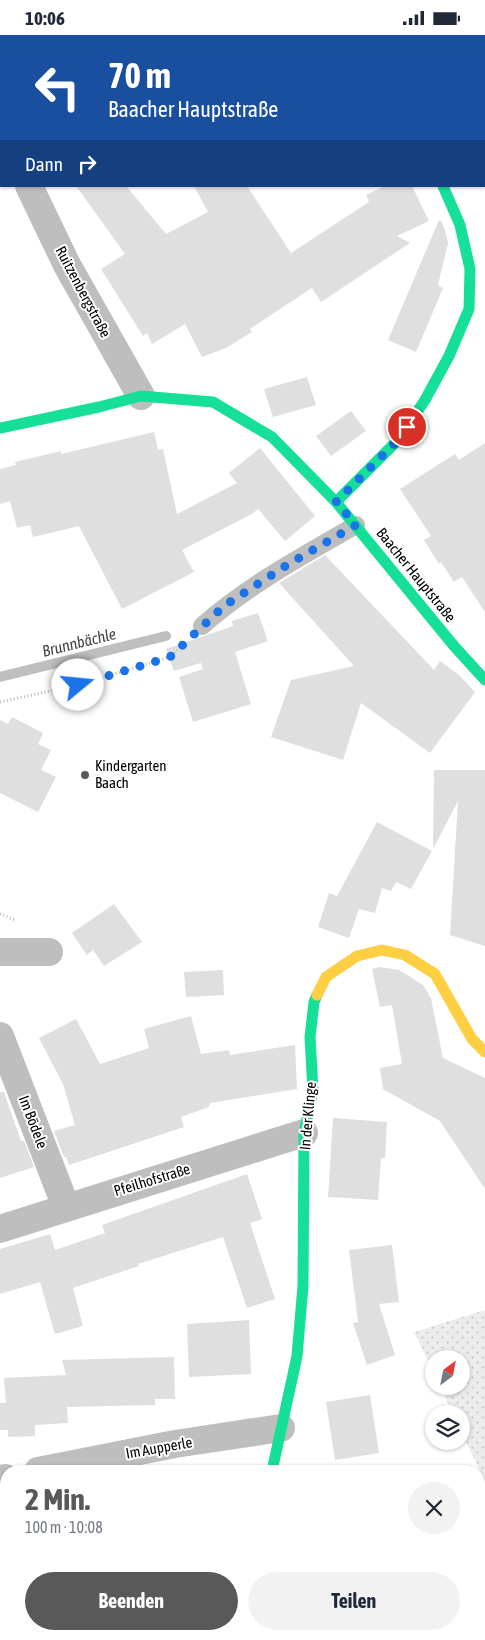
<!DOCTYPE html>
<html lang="de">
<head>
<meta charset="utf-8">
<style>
	:root { --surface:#fff; --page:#f2f2f3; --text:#1f2937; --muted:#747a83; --accent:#595959 }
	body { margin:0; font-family:"Asap Condensed",sans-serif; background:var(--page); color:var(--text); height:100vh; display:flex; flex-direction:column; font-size:19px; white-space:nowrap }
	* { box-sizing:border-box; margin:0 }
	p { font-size:16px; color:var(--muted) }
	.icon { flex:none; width:28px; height:28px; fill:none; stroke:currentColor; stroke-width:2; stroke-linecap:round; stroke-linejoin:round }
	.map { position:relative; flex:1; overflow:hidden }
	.drawer { position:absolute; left:0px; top:1430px; width:485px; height:175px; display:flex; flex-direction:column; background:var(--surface); border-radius:20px 20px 0 0; box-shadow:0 1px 4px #0004 }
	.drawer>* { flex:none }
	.guide { position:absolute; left:0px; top:0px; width:485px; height:152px; box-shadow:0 1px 4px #0004; background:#1a4fa0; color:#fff; overflow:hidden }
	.needle { width:32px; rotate:32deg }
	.fabs { position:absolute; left:425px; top:1315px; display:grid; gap:10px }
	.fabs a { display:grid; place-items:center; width:45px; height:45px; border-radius:50%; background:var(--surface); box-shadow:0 1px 4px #0004; font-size:25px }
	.pin { position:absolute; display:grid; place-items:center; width:42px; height:42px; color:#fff; margin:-21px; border:2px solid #fff; border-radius:50%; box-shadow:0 1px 5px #0007 }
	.me { position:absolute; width:55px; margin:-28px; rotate:73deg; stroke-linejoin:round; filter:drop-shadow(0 0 4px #0008) }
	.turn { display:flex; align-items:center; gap:18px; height:105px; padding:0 25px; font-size:22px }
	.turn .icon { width:65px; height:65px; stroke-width:2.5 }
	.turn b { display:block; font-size:35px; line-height:42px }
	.then { display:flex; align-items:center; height:48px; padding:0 25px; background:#0003; gap:10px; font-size:19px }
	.round { display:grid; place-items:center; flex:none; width:52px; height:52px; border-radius:26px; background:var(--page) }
	.overview { display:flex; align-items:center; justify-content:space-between; height:85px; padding:0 25px }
	h1 { font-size:30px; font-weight:700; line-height:38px; color:var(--accent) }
	.button { display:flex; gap:10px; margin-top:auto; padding:10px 25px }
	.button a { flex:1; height:58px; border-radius:30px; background:var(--accent); color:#fff; font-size:20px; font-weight:700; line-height:58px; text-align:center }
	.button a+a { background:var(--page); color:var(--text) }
	.status { display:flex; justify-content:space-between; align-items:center; height:35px; padding:0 25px; background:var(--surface); direction:ltr }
	.status svg { height:14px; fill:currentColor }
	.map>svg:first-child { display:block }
	.grass { fill:url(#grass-dots) }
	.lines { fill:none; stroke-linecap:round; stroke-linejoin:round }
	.stream { stroke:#bfbfbf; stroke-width:10 }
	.building { fill:#dfdfdf }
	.path { stroke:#b9b9b9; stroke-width:3; stroke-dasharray:1 2.5; stroke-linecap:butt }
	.lane { stroke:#bebebe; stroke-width:18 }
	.street { stroke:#bebebe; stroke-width:28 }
	.fast { stroke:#16e098; stroke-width:11 }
	.slow { stroke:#ffcf43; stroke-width:11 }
	.route { stroke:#1a73e8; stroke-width:9; stroke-dasharray:0 16.2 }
	.poi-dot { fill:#595959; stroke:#fff; stroke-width:2 }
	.labels { text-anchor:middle; stroke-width:4; stroke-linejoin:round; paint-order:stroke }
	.street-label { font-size:15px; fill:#000; stroke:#fff }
	.poi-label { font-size:15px; fill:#000; stroke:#fff; text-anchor:start }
	.water-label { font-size:16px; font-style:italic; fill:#444; stroke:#fff }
</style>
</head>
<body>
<div class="status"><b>10:06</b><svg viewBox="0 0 49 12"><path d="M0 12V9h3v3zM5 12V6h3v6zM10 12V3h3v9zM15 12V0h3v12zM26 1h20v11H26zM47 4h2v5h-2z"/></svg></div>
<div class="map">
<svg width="485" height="1605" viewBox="0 0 485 1605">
	<defs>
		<pattern id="grass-dots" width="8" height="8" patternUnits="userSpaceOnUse" patternTransform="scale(1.25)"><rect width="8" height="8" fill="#ececec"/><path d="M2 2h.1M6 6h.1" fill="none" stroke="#c9c9c9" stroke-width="1.8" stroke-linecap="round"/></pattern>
	</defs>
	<rect width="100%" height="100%" fill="#fff"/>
	<!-- grass -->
	<path class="grass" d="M485,1275v171l-24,-50v-17h-8l-13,-28h21v-27h-27v14l-20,-41z
		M485,1512v93h-76l5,-6h65v-79z"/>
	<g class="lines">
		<!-- stream -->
		<path class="stream" d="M0,642l166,-41"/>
	</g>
	<!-- building -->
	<path class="building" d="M76,151h50l40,48 42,-22 -14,-26h53l44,67 78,-51 -3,-7 19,-9h27l17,35 -32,15 13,7 -89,59 -9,-14 -62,41 2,3 -26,16 -24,9 -17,-33 -33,20 -5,-11 -4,3 -42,-67 24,-15z
		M439,185l2,1 4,9 3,13 -10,42 5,3 -27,64 -28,-12z
		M307,342l9,28 -43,12 -9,-28z
		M351,376l15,20 -35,25 -15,-20z
		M154,397l4,18 5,-1 14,65 60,-31 -8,-10 31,-25 55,68 -30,25 -27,-32 -6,5 -70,36 12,22 -72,37 -43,-83 -46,11 -3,-12 -13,3 -7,-27 -10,3v-35l16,-4 -1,-3 46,-11v3z
		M485,408v169l-23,-35 -8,5 -13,-20 -2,2 -15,-24 7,-4 -31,-47 55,-35 4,6z
		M325,520l109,115 6,-9 19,14 16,17 -45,61 -69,-50 -18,57 -72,-23 20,-57 63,-14 -75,-83z
		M258,578l10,28 -33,11 16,52 -58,18 -14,-45 24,-8 -2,-6 -27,8 -8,-22 67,-23 -1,-5z
		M12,682l31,16 -5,11 13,6 -10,20 15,7 -18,35 -38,-19v-73l8,4z
		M434,735h51v176l-35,-11 8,-134 -25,48z
		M377,787l55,29 -21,38 -15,-7 -5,9 -9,-3 -7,25 -16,-4 -10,29 -31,-11 11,-34 8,3z
		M114,869l28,38 -38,24 -11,-16 -6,5 -15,-22z
		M379,932l20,3 24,15 8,13 12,60 42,20v111l-45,-68 -57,-32 -3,-21 22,-4 -10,-59 -12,2 -8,-38z
		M223,935l1,25 -38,2 -2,-25z
		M191,981l10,38 28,-4 1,5 65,-10 2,44 -87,14 -1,4 -28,10 3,10 -115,38 -3,-8h-2l-10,-26 21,-6 -12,-41 -24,-46 37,-19 24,45 49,-16 -5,-19z
		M0,1057h4l17,49h3l10,26 -34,11z
		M333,1083l54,4 -2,36h-4l-3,42 -50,-3z
		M247,1139l15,45 -12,4 25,76 -28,9 -24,-71 -85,27 1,2 -66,22 10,38 -28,8 -15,-52 -40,12v-45l50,-15 5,16 50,-17 -3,-8z
		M392,1210l7,57 -20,2 16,51 -28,10 -14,-42 5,-1 -9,-72z
		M249,1285l2,54 -62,3 -2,-53z
		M174,1322l1,42h-20v6l-88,2 1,16 -33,2v11l-27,1v-7h-8v-27h6l-2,-25 62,-3 -4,-15z
		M370,1360l9,58 -44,7 -9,-58z"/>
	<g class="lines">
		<!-- path -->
		<path class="path" d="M484,110h1
			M0,667l77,-17 93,-28 15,-14
			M0,879l15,6"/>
		<!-- lane -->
		<path class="lane" d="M202,591c46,-41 101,-70 154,-101"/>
		<!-- street -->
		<path class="street" d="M375,0v1
			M0,83l1,4
			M29,151l38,79 74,131
			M0,917h49
			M0,1001l66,171
			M0,1194l304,-96
			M38,1436l137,-27 106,-16
			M0,1444l6,-1
			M172,1605l2,-6"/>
		<!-- fast -->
		<path class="fast" d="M0,393l99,-21 42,-11 72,6 59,35 64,65 118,144 31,34
			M336,467l62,-62 27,-40 24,-44 20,-47 1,-40 -10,-44 -17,-39
			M272,1436l25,-115 6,-70 1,-153 9,-42 -3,-54 4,-35 3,-7"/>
		<!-- slow -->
		<path class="slow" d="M317,960l9,-18 31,-21 25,-6 23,5 30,19 37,65 13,13"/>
	</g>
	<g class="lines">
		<!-- route -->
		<path class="route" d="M78,650l92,-28 54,-51 63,-41 69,-40 -20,-23 62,-62 9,-13"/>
	</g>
	<!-- markers -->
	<circle class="poi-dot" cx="85" cy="740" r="5"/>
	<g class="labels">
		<!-- street labels -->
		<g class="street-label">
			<text transform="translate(83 257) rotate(62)" y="5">Ruitzenbergstraße</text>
			<text transform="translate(416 540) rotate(51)" y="5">Baacher Hauptstraße</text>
			<text transform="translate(308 1081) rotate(-85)" y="5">In der Klinge</text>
			<text transform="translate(33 1087) rotate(69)" y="5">Im Bödele</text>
			<text transform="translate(152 1145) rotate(-17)" y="5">Pfeilhofstraße</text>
			<text transform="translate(159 1413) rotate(-10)" y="5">Im Aupperle</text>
		</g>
		<!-- poi labels -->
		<g class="poi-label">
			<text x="95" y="736">Kindergarten<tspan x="95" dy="17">Baach</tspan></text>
		</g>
		<!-- water labels -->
		<g class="water-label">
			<text transform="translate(79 607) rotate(-14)" y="6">Brunnbächle</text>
		</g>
	</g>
</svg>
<div class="fabs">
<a><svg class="needle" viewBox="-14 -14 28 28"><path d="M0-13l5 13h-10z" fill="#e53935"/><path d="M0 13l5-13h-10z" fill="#747a83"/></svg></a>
<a><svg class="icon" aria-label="layers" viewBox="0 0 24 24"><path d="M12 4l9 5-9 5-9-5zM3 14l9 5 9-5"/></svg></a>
</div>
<div class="pin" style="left:407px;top:392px;background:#d93025"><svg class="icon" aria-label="arrive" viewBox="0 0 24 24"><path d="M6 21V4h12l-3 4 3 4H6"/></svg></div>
<svg class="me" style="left:78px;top:650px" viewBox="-20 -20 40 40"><circle r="19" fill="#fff"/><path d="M0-13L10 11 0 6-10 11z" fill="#1a73e8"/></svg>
<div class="guide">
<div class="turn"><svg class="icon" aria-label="left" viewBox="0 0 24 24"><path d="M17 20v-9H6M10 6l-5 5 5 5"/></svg><div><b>70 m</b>Baacher Hauptstraße</div></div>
<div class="then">Dann<svg class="icon" aria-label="right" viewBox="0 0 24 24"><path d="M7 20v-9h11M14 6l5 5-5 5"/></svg></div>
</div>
<section class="drawer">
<div class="overview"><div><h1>2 Min.</h1><p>100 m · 10:08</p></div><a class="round"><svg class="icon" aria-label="close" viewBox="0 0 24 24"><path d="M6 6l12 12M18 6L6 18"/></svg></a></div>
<div class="button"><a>Beenden</a><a>Teilen</a></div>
</section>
</div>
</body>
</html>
